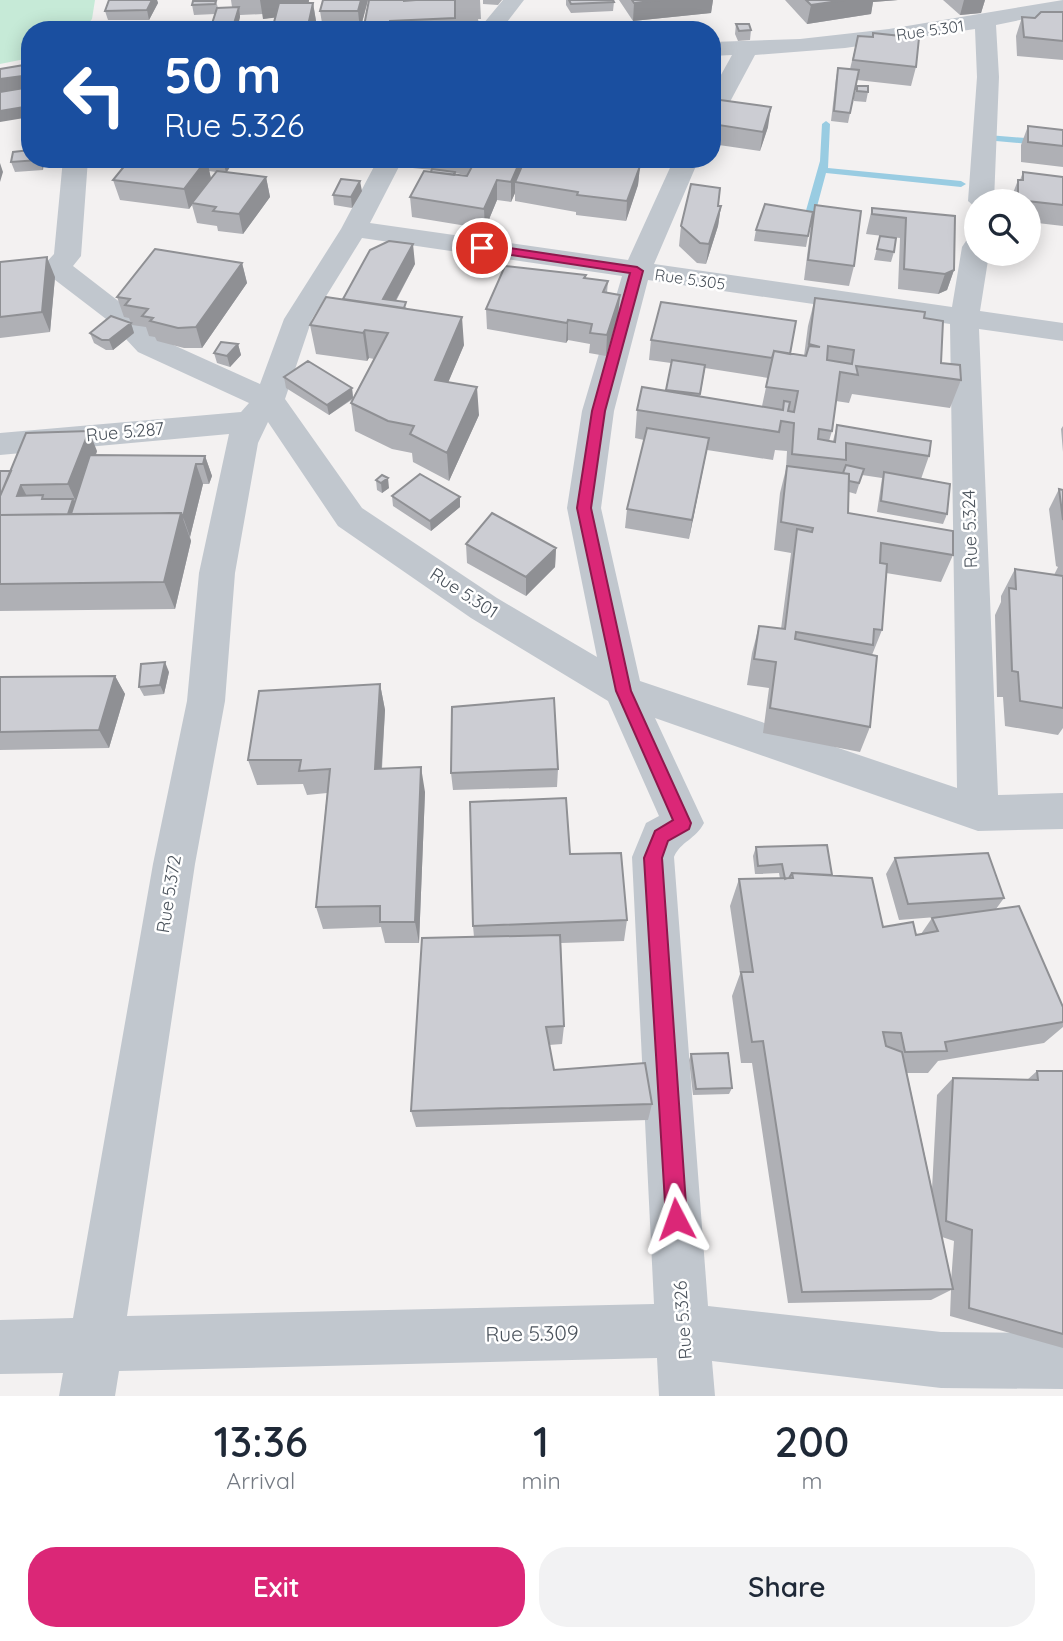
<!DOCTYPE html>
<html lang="en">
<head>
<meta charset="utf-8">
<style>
	:root { --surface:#fff; --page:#f2f2f3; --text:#1f2937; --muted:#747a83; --accent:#db2777 }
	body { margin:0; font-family:Quicksand,sans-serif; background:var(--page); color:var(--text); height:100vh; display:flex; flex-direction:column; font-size:26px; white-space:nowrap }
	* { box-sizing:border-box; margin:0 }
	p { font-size:23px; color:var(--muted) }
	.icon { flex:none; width:38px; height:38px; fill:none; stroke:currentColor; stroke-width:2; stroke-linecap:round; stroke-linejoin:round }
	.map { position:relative; height:1396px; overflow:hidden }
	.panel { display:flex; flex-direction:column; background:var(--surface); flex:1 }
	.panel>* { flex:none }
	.guide { position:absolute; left:21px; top:21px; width:700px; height:147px; border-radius:28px; box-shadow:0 4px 18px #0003; background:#1a4fa0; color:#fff; overflow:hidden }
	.buttons { position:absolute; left:964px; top:189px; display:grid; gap:14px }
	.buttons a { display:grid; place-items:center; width:77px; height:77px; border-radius:50%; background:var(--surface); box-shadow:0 4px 18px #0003; font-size:35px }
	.pin { position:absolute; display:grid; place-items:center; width:60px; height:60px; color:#fff; margin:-30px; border:4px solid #fff; border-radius:50%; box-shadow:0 2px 7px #0007 }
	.me { position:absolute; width:77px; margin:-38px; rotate:356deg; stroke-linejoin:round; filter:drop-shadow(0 0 5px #0008) }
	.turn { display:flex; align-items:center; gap:24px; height:147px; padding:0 28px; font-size:32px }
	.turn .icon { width:91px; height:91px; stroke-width:2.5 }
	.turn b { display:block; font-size:49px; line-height:60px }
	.eta { display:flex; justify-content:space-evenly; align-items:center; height:119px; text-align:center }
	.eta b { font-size:42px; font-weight:600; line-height:49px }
	.cta { display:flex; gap:14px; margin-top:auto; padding:14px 28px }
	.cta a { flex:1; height:80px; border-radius:28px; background:var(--accent); color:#fff; font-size:28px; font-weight:600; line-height:80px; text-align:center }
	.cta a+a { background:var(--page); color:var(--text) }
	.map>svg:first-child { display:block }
	.green { fill:#c6ead7 }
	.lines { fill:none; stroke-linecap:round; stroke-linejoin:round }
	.stream { fill:#99cce2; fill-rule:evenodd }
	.minor { fill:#c1c7ce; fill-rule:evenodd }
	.wall { fill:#afb0b5; fill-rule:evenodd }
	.shaded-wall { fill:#8f9094 }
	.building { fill:#cccdd3; stroke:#8f9094; stroke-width:2; fill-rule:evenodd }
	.route { fill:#db2777; stroke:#8e194d; stroke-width:2 }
	.labels { text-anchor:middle; stroke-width:5; stroke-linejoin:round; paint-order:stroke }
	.far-street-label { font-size:16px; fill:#4b535c; stroke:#fff }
	.street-label { font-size:18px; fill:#4b535c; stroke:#fff }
	.near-street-label { font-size:21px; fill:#4b535c; stroke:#fff }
</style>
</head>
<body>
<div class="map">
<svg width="1063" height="1396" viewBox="0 0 1063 1396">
	<rect width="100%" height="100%" fill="#f3f1f1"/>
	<!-- green -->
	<path class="green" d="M0,0h95l-3,19 -9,11h-53v28l-30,6z"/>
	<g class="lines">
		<!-- stream -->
		<path class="stream" d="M826,121l4,3 -2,44 133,13 5,3 -5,3 -135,-14 -11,41 -8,2 -2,-2 15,-53 2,-37z
			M988,135l75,6v6l-78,-7 -1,-2z"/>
		<!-- minor -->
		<path class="minor" d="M503,0h21l-23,30h-23z
			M1063,0v11l-67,14 3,52 -5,124h-18v7l-8,-7 9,-124 -2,-48 -130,19 -90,7 -31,58 -4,5 -8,2v-29l20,-36 -20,1v-14l88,-3 89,-10z
			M63,159h25l-7,97 -8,10 57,44 28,28 102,46 24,-65 57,-90 37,-70h25l-33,64 258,37 46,-101h25l-45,105 298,43 10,-60 4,-6 10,-2v15h13l-9,57 83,12v18l-84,-12 19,466 65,-2v36l-85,2 -323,-113 49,105c-8,16 -24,19 -30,34l34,449 233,26 122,1v56l-122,-1 -229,-27 3,35h-56l-2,-38 -538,13 -4,25h-56l4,-23 -63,1v-54l73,-2 80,-454 34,-163 12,-128 30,-139 -229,21v-22l241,-21 8,-9 -111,-51 -28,-30 -64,-49 -4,-6 12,-13zM362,238l260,38 -40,135 -15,97 30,149 -100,-59 -135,-90 -77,-109 27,-80zM648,280l302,44 7,464 -317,-107 -39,-173 13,-97zM268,422l70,104 133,92 137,83 51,115 -13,7 -14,34 22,447 -527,12 68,-452 30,-163 10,-128 23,-130z"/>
	</g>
	<!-- wall -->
	<path class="wall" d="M109,0h48l1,3 -9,17h-41l-3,-9z
		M231,0h78v3h4l3,18 -2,9h-42l3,-13 -12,2v-5l-23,1 -3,15h-27l5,-16 -21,1 -2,-10 24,-4 2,7 14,-1z
		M323,0h45l-8,30 -37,-1 -3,-18z
		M412,0h68l1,19h-3l1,5 -23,2v4h-92v-4l41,-25z
		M483,0h19l-4,5 -15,-1z
		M566,0h47l1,2 -1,9 -42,2 -5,-8z
		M619,0h94l-2,13 -78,8z
		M785,0h113l-25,2 -2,12 -64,10z
		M943,0h42l-4,13 -21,2z
		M1063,12v48l-46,-4 -1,-20 6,-19 13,1z
		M736,24l15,6 -1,10 -12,1 -3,-7z
		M873,33l43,34 -5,19 -54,-6 -9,43 -17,-2 5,-43 2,-10 12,1 8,-33 14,1z
		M857,86l11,6 -2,10 -12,-1v-5z
		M712,100l56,27 -8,24 -48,-7z
		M1028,126l35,4v37l-42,-5v-17z
		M30,159h14l-1,11 -28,2 -4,-10z
		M88,159h147l-8,13 39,5 4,20 -27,37 -25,-3 -1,-5 -20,-3 -5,-18 -3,4 -69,-9 -7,-20 10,-13v-3l-34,-4zM209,171l7,1 -5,6z
		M402,159h233l-1,6 6,1 -2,19 -12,36 -50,-6v-3l-61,-11v-8l-4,9 -14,-2 -12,29 -73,-12 -2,-20 22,-27 -29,-3zM455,173l11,2h2l-1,1 -12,-1z
		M1023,172l40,5v49l-34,-4v-21h-19l8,-21h2z
		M362,191l-10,17 -18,-3 -1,-10z
		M815,205l39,61 -5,20 -45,-6 7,-55z
		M718,206h3l-3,20 -12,38 -9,-1 -18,-17 2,-20z
		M872,208l83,8 -1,54 -7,20 -9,4 -40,-5 2,-51 -34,-4z
		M813,212l-7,35 -52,-6 2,-11z
		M880,236l14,16 -3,10 -17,-2z
		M0,262l55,15 -5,55 -50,6z
		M242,263l5,20 -45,65h-18l-27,-7 -2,-4 -6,-1 -3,-9 -14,-2 -3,-7 -5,-1 -7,-20z
		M415,264l-19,37 68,44 -16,37 31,33 -30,66 -36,-19 -1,-9 -20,-4 -37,-18 -4,-28 2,-4 -24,16 -43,-27 -2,-11 68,11 1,10 21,-39 -5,-1 -2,3 -51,-7 -6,-29 33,-26z
		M586,275v3l22,3 -1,12 13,2 -2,20 -12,41 -17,-3 1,-9 -22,-4 -2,3 -79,-14 -1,-20z
		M815,298l109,20 17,45 20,17 -11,28 -98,-14 -3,9 -13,-2 -4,30 -3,10h4l4,-16 92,31 -8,23 26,35 -4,10 -66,-12 5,-34 -20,-3 -6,19 -7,-2 -1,21 105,42 -12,27 -55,-9 -4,57 -10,25 -2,72 -10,25 -97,-19 6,-45 -22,-3 5,-32 7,-27 22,3 10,-76 -17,-3 6,-57 6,-24 1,-18 -12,-1 -2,10 -66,-10 -18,89 -64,-11 2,-19 17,-69 -9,-2 2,-28 29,-19 5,-28 -22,-3 2,-20 153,16 4,-30zM705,368l63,10 -6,28 -62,-9z
		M131,323l3,10 -21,17h-7l-12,-7 -4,-10z
		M238,344l3,11 -11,12 -13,-4 -3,-10z
		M1063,426v26l-2,-23z
		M97,451l-1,4 109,1 7,20 -3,8h-6l-13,53 1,4 -16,68 -175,2v-140h11z
		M376,480l13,8 -7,5 -5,-3z
		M1059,489l4,1v238l-5,7 -53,-9 -2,-29h-6l-2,-82 6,-13v-6l14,-27 39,6 4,-8 -2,-1 -7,-57z
		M392,496l68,11 -29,24 -38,-25z
		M466,544l90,4 -1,19 -29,29 -59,-33z
		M169,672l-5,22 -20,2 -5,-9z
		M115,676l10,18 -16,54 -109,2v-73z
		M380,684l5,26 -3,59 43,23 -6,151h-34l-4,-16 -58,2 -7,-22 11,-114 -20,2 -4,-11 -46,1 -9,-25z
		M558,769l-1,18 -104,3 -2,-17z
		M756,847l76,28 51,52 33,8 5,-1 11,-16 4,-1 -37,3 -13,-46 9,-16 109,40 -8,11 67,98v20l-19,16 -106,18 -10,12h-21l25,116 5,-94 16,-17 74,2 10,-9h26v277l-113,-32 1,-26 -20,10 -143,3 -36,-240h-11l-9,-67 8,-22 -10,-68 9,-27h41l-1,-6 -24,1 -2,-18zM942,1237l12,4 -3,41z
		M570,854l57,66 -3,21 -63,2 3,83 -2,18 -13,1 5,25 98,34 -4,16 -232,7 -5,-16 63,-174 -1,-11z
		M691,1054l41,34 -3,6 -36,1 -4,-35z"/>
	<!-- shaded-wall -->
	<path class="shaded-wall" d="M152,0h5l1,3 -9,17 -2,-10z
		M260,0h49l-3,14 -43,5z
		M361,0h7l-8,30 -2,-19z
		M660,0h53l-2,13 -78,8 1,-18z
		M845,0h53l-25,2 -2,12 -64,10 4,-19z
		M964,0h21l-4,13 -21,2z
		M313,3l3,18 -2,9h-7z
		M239,7l1,10 -3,13h-5z
		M30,75v20l-30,5v-21z
		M30,106v11l-30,5v-11z
		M771,107l-3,20 -8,24 3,-19z
		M39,159h5l-1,11z
		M207,159l4,20 -19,24v2l-3,4 -5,-20z
		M223,159h12l-9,14z
		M521,159h4l-10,23v11l-4,9v-20z
		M0,163l3,9 -3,10z
		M640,166l-2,19 -12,36 1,-20z
		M266,177l4,20 -27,37 -4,-20z
		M497,180v20l-12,29 -1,-20z
		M360,181l2,10 -10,17 -1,-11z
		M721,206l-3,20 -12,38 3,-20z
		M413,244l2,20 -24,45 -8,-10z
		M47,257l8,20 -5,55 -8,-20z
		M242,263l5,20 -45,65 -6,-21z
		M954,270l-7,20 -9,4 7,-20z
		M620,295l-2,20 -12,41 1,-21z
		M462,317l2,28 -27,64 -2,-29z
		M568,320v20l-2,3 1,-20z
		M131,323l3,10 -21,17 -4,-10z
		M365,330l4,28 -2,3 -4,-28z
		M238,344l3,11 -11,12 -3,-11z
		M477,387l2,28 -30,66 -2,-28z
		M352,388l1,10 -24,17 -2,-10z
		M89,431l8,20 -20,53 -9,-20z
		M709,438l-4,20 -16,81 3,-19z
		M205,456l7,20 -3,8 -6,-20z
		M196,464l7,20 -13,53 -7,-20z
		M388,478l1,10 -7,5 -1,-10z
		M21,485l10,19 -14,-8z
		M460,497v10l-29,24 -1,-10z
		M73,499l9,19 -16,2z
		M181,513l10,28 -16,68 -11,-27z
		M556,548l-1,19 -29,29v-19z
		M165,662l4,10 -5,22 -4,-9z
		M115,676l10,18 -16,54 -10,-18z
		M380,684l5,26 -5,83 -5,-24z
		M421,767l4,25 -6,151 -4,-21z"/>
	<!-- building -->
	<path class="building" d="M109,0h43l-5,10 -42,1z
		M323,0h38l-3,11h-38z
		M369,0h35v1l12,-1h39v18l-65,3v4l-26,1z
		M569,0h44l1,2 -43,2z
		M632,0h28l-26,3z
		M806,0h39l-34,5z
		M193,1h23l-1,3 -23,1z
		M279,3h34l-6,27h-35z
		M239,7l-7,23h-22l7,-22z
		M1041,12h22v29l-39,-4 -2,-20 13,1z
		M736,24h13l2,6 -12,1z
		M873,33l46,5 -3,29 -63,-7 5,-24 15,1z
		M30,64v11l-30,4v-10z
		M838,68l21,2 -9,43 -16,-2z
		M857,86h11v6l-11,-1z
		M30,87v19l-30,5v-19z
		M713,99l58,8 -8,25 -51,-8z
		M1028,126l35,4v16l-35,-4z
		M30,150v9l9,1 -28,2 2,-10z
		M130,159h77l-23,30 -71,-9z
		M476,159h45l-10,23 -14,-2 -13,29 -74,-12 14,-26 43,5z
		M525,159h62l53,7 -13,35 -50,-6 1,-3 -63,-10z
		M601,159h31v4z
		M432,169l23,3 -1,3 -23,-3z
		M217,171l49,6 -27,37 -26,-3 3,-4 -24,-4z
		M1023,172l40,5v28l-45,-5v-20h5z
		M341,179l19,2 -9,16 -18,-2z
		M691,184l29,4 -2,18h3l-12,38 -9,-1 -19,-17z
		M765,204l48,8 -5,24 -52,-6z
		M815,205l46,6 -7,55 -46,-6z
		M872,208l83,8 -1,54 -9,4 -41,-5 2,-51 -34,-4z
		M880,236l16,2 -2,14 -17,-3z
		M389,241l24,3 -30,55 23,3 -2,6 -61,-9 27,-49z
		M155,249l87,14 -46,64 -18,1 -28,-7 3,-3 -11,-2 6,-7 -23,-4 5,-6 -13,-2z
		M47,257l-5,55 -42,5v-55z
		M505,266l81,9 -2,3 24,3 -5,11 17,3 -13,40 -17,-2 2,-9 -24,-4 -1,3 -81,-14z
		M326,297l136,20 -27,63 42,7 -30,66 -37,-19 4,-8 -26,-5 -37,-18 37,-70 -23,-3 -2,3 -53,-8z
		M815,298l110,14 -1,6 19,3 -2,42 19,2 1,15 -105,-14 2,9 -18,-3 -8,59 -13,-2 -1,10 17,3 2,-17 94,16 -2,15 -83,-13v17l-54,-6 2,-31 -13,-2 -2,11 -142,-22 5,-23 141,23 1,-9 6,1 -2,9 6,1 4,-21 -32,-4 8,-36 32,5 3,-10 11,1 -11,-3zM828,346l26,4 -2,14 -25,-4z
		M661,302l135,19 -6,33 -16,-3 -2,7 -121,-18z
		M111,316l20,7 -22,17h-7l-12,-7z
		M221,342l17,2 -11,12 -13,-3z
		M672,360l33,5 -5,29 -34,-4z
		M308,361l44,27 -25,17 -43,-28z
		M647,428l62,10 -17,82 -65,-11z
		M89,431l-21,53 -47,1 -4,11 26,-1 -1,4h31l-5,15 -68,1v-19l26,-63z
		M90,455l115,1 -2,8h-7l-13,53 -2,-4 -110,1z
		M846,465l18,4 -5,14 -10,-2v-7l-6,-1z
		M787,466l62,8 -1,39 105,18v24l-72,-12 -1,20 7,1 -5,66 -8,-1 -1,16 -77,-13 -1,7 82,17 -7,71 -100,-19 6,-46 -22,-3 5,-33 26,3 12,-100 15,3 1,-4 -32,-6z
		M0,471h11l-11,25z
		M884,472l66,12 -3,30 -66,-13z
		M420,474l40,23 -30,24 -38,-25z
		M382,475l6,3 -7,5 -5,-3z
		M1059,489l4,1v30z
		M181,513l-17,69 -164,2v-69z
		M492,513l64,35 -30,29 -60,-33z
		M1015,569l48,7v132l-43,-7 -2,-29 -6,-1 -3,-83 7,1z
		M165,662l-5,23 -21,2 2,-23z
		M115,676l-16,54 -99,2v-55z
		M380,684l-5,85 46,-2 -6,155h-35v-16l-64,1 14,-138 -31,2 2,-11h-53l11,-69z
		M554,698l4,71 -107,4 1,-66z
		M566,798l4,56 51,-1 6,67 -154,6 -3,-124z
		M827,845l5,30 -40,-2 -3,5 -4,1 -3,-15 -24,2 -2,-19z
		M988,853l16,45 -96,6 -13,-46z
		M792,873l80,5 11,49 30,-5 3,13 22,-4 -6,-13 87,-12 44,101v15l-118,20 2,9 -42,1 -4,-19 -18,-1 3,14 16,6 51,237 -151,3 -39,-251 -11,1 -11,-70h12l-14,-93 54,-1z
		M560,935l4,91 -18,1 8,43 91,-7 7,41 -241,7 11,-173z
		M728,1053l4,35 -36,1 -5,-35z
		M1037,1071h26v263l-94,-26 3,-78 -26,-9 7,-143 85,2z"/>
	<!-- route -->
	<path class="route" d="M482,244l155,23 6,4 -38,140 -14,97 40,183 60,132 -2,6 -21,12 -6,17 25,361 -3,8 -8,3 -7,-3 -3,-8 -22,-361 11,-27 18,-11 -57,-129 -39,-183 15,-97 38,-138 -152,-23 -1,-2z"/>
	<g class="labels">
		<!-- far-street labels -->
		<g class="far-street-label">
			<text transform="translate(930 30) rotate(-8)" y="6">Rue 5.301</text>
			<text transform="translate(690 279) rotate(8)" y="6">Rue 5.305</text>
		</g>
		<!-- street labels -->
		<g class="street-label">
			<text transform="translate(125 432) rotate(-5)" y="6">Rue 5.287</text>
			<text transform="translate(970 529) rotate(-92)" y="6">Rue 5.324</text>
			<text transform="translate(464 593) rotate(33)" y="6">Rue 5.301</text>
			<text transform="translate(169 894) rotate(-81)" y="6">Rue 5.372</text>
			<text transform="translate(683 1320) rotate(-94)" y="6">Rue 5.326</text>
		</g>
		<!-- near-street labels -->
		<g class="near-street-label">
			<text transform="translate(532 1334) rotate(-1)" y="7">Rue 5.309</text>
		</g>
	</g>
</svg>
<div class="buttons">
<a><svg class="icon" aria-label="search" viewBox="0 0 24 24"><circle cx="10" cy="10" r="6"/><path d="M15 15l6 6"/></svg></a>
</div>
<div class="pin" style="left:482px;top:248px;background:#d93025"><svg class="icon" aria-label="arrive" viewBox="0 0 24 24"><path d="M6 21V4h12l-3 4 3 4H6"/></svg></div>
<svg class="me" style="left:676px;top:1219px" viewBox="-20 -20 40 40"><path d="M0-17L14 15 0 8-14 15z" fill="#db2777" stroke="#fff" stroke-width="4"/></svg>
<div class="guide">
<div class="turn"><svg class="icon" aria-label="left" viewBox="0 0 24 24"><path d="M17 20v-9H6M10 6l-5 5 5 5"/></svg><div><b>50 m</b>Rue 5.326</div></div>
</div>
</div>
<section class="panel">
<div class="eta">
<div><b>13:36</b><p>Arrival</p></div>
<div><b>1</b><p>min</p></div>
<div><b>200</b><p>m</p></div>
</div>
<div class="cta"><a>Exit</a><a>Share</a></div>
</section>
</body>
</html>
